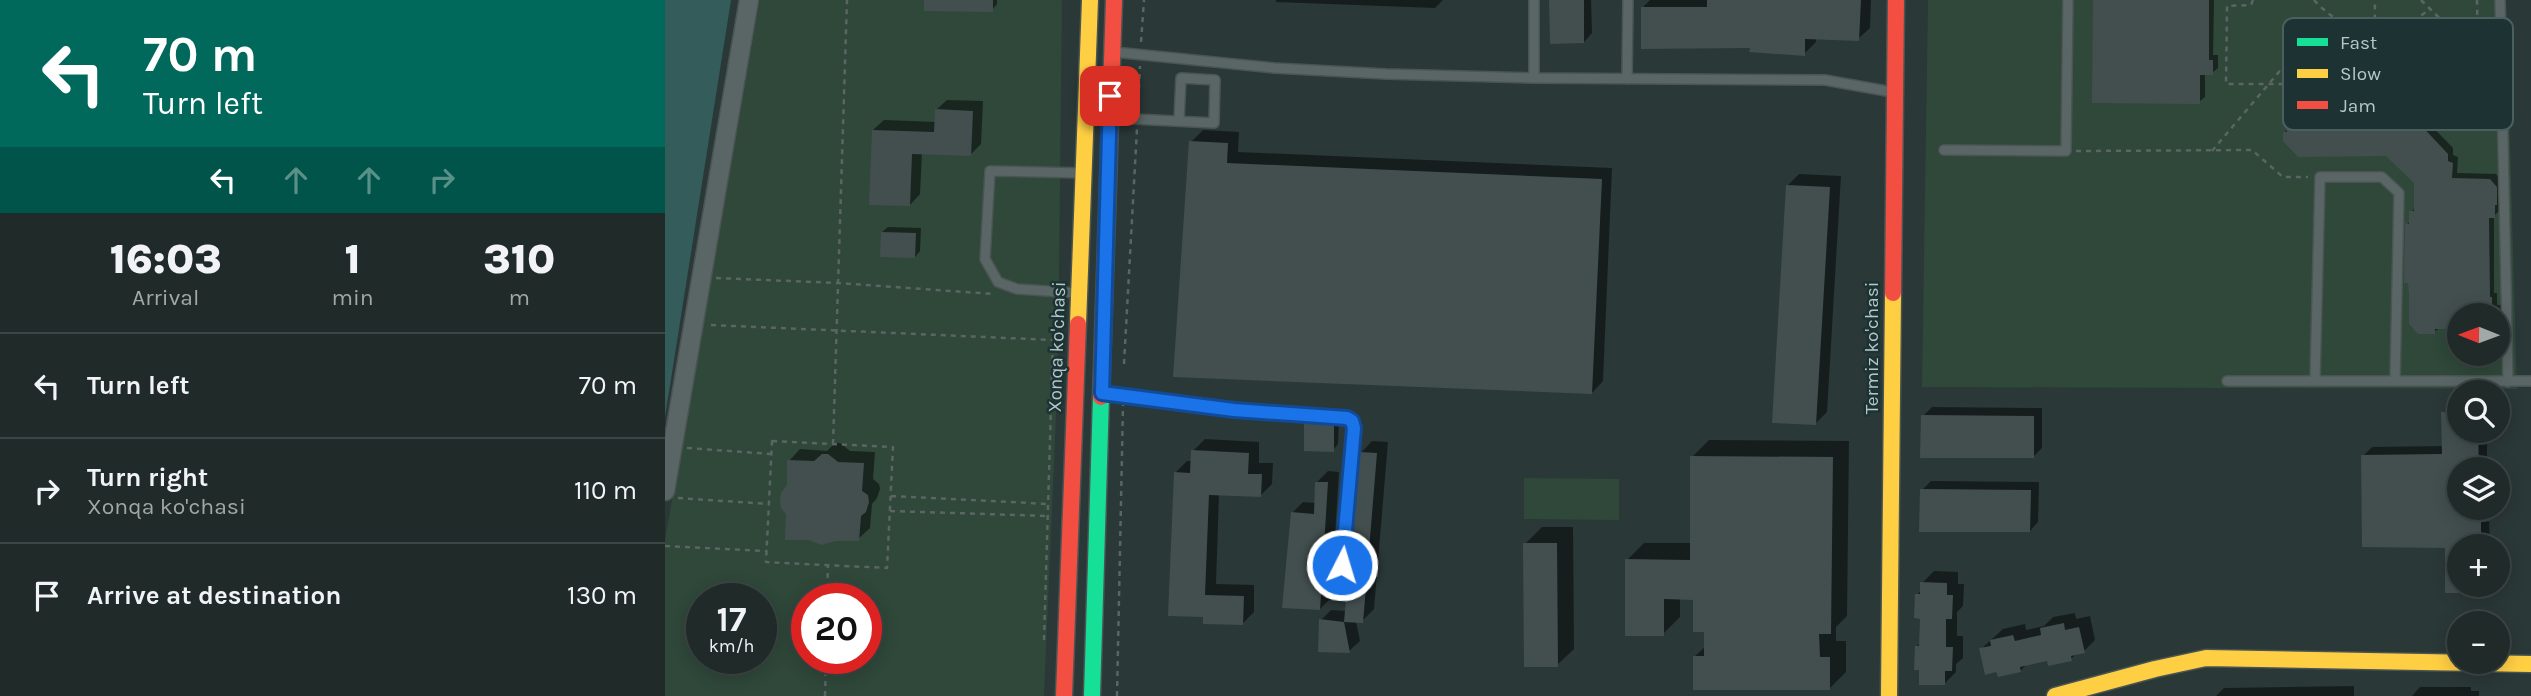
<!DOCTYPE html>
<html lang="en">
<head>
<meta charset="utf-8">
<style>
	:root { --surface:#202a29; --page:#2d3635; --text:#f1f3f6; --muted:#a2a7a8; --line:#3d4646 }
	body { margin:0; font-family:Karla,sans-serif; background:var(--page); color:var(--text); height:100vh; display:flex; flex-direction:column; font-size:26px; white-space:nowrap }
	* { box-sizing:border-box; margin:0 }
	p { font-size:23px; color:var(--muted) }
	.icon { flex:none; width:38px; height:38px; fill:none; stroke:currentColor; stroke-width:2; stroke-linecap:round; stroke-linejoin:round }
	.map { position:relative; flex:1; overflow:hidden }
	.drawer { display:flex; flex-direction:column; background:var(--surface); width:665px }
	.drawer>* { flex:none }
	.hud { background:#00695c; color:#fff; overflow:hidden }
	.needle { width:46px; rotate:271deg }
	.controls { position:absolute; left:1782px; top:303px; display:grid; gap:14px }
	.controls a { display:grid; place-items:center; width:63px; height:63px; border-radius:50%; background:var(--surface); box-shadow:0 4px 18px #0003,0 0 0 2px var(--line); font-size:35px }
	.speed { position:absolute; left:21px; top:583px; display:flex; gap:14px; font-size:35px; font-weight:700; text-align:center }
	.speed>* { display:grid; place-content:center; width:91px; height:91px; border-radius:50%; background:var(--surface); box-shadow:0 4px 18px #0003,0 0 0 2px var(--line); line-height:1 }
	.speed small { font-size:18px; font-weight:400 }
	.speed .limit { border:10px solid #d22; background:#fff; color:#111 }
	.pin { position:absolute; display:grid; place-items:center; width:60px; height:60px; color:#fff; margin:-30px; border-radius:14px; box-shadow:0 4px 10px #0006 }
	.me { position:absolute; width:77px; margin:-38px; rotate:5deg; stroke-linejoin:round; filter:drop-shadow(0 0 5px #0008) }
	.turn { display:flex; align-items:center; gap:24px; height:147px; padding:0 28px; font-size:32px }
	.turn .icon { width:91px; height:91px; stroke-width:2.5 }
	.turn b { display:block; font-size:49px; line-height:60px }
	.lanes { display:flex; align-items:center; height:66px; padding:0 28px; background:#0003; justify-content:center; gap:35px; direction:ltr }
	.lanes .off { opacity:.35 }
	.eta { display:flex; justify-content:space-evenly; align-items:center; height:119px; text-align:center }
	.eta b { font-size:42px; font-weight:800; line-height:49px }
	ul { padding:0; list-style:none }
	li { display:flex; align-items:center; gap:21px; height:105px; padding:0 28px; border-top:2px solid var(--line) }
	li div { flex:1 }
	li b { display:block; font-size:26px }
	li em { font-style:normal }
	main { display:flex; flex:1; min-height:0 }
	.map>svg:first-child { display:block }
	.green { fill:#2f483a; fill-rule:evenodd }
	.water { fill:#345c5b }
	.shadow { fill:#0007 }
	.building { fill:#434f4f }
	.lines { fill:none; stroke-linecap:round; stroke-linejoin:round }
	.lane-casing { stroke:#4a5453; stroke-width:12 }
	.street-casing { stroke:#4a5453; stroke-width:21 }
	.fast-casing { stroke:#4a5453; stroke-width:19 }
	.slow-casing { stroke:#4a5453; stroke-width:19 }
	.jam-casing { stroke:#4a5453; stroke-width:19 }
	.path { stroke:#5a6564; stroke-width:2.5; stroke-dasharray:5 5; stroke-linecap:butt }
	.lane { stroke:#5a6666; stroke-width:9 }
	.street { stroke:#5a6666; stroke-width:18 }
	.fast { stroke:#16e098; stroke-width:16 }
	.slow { stroke:#ffcf43; stroke-width:16 }
	.jam { stroke:#f24e42; stroke-width:16 }
	.route-casing { stroke:#114b97; stroke-width:18 }
	.route { stroke:#1a73e8; stroke-width:12 }
	.labels { text-anchor:middle; stroke-width:5; stroke-linejoin:round; paint-order:stroke }
	.street-label { font-size:19px; fill:#b4c8c9; stroke:#1d3333 }
	.key { fill:#1d3333; stroke:#4a6060; stroke-width:2 }
	.key-label { font-size:19px; fill:#b4c8c9 }
</style>
</head>
<body>
<main>
<section class="drawer">
<div class="hud">
<div class="turn"><svg class="icon" aria-label="left" viewBox="0 0 24 24"><path d="M17 20v-9H6M10 6l-5 5 5 5"/></svg><div><b>70 m</b>Turn left</div></div>
<div class="lanes"><svg class="icon" aria-label="left" viewBox="0 0 24 24"><path d="M17 20v-9H6M10 6l-5 5 5 5"/></svg><svg class="icon off" aria-label="ahead" viewBox="0 0 24 24"><path d="M12 20V5M6 11l6-6 6 6"/></svg><svg class="icon off" aria-label="ahead" viewBox="0 0 24 24"><path d="M12 20V5M6 11l6-6 6 6"/></svg><svg class="icon off" aria-label="right" viewBox="0 0 24 24"><path d="M7 20v-9h11M14 6l5 5-5 5"/></svg></div>
</div>
<div class="eta">
<div><b>16:03</b><p>Arrival</p></div>
<div><b>1</b><p>min</p></div>
<div><b>310</b><p>m</p></div>
</div>
<ul>
<li><svg class="icon" aria-label="left" viewBox="0 0 24 24"><path d="M17 20v-9H6M10 6l-5 5 5 5"/></svg><div><b>Turn left</b></div><em>70 m</em></li>
<li><svg class="icon" aria-label="right" viewBox="0 0 24 24"><path d="M7 20v-9h11M14 6l5 5-5 5"/></svg><div><b>Turn right</b><p>Xonqa ko'chasi</p></div><em>110 m</em></li>
<li><svg class="icon" aria-label="arrive" viewBox="0 0 24 24"><path d="M6 21V4h12l-3 4 3 4H6"/></svg><div><b>Arrive at destination</b></div><em>130 m</em></li>
</ul>
</section>
<div class="map">
<svg width="1866" height="696" viewBox="0 0 1866 696">
	<rect width="100%" height="100%" fill="#2a3837"/>
	<!-- green -->
	<path class="green" d="M95,0h302l-4,369 -14,327h-379v-156zM37,598h59v60h-59zM142,598h59v60h-59z
		M1263,0h578l11,389 -595,-2zM1794,315h38v39h-38z
		M859,478l95,1v41l-95,-1z"/>
	<!-- water -->
	<path class="water" d="M0,0h66l-66,417z"/>
	<!-- shadow -->
	<path class="shadow" d="M276,0h56v4l-5,6z
		M611,0h167l-8,8 -159,-6z
		M886,0h40l1,33 -8,9z
		M985,0h221l-1,28 -12,11 -42,-1v4l-12,12 -53,-8 -109,-38z
		M1430,0h119l-1,55h5v13l-6,5h-7v24l-6,5z
		M1638,83h88l12,9 1,13 11,11h7l31,32v7l5,2 -1,16 39,1 6,7 -3,30 -5,5v77h3v12h4v14l-4,5v-9h-38l-25,17 -27,-108 4,-3v-9l5,-5v-24l-30,-29 -101,-22 3,-3 3,-37z
		M282,100l36,1 -2,43 -10,10 -49,-2 -2,42 -10,11 -37,-75 11,-10 52,2v-12z
		M538,130l36,2 -1,20 374,16 -9,213 -11,12 -401,-251z
		M1134,174l42,2 -14,236 -12,12 -27,-239z
		M223,227l33,1 -1,23 -5,6 -33,-25z
		M1786,404h8v26h28v39h-28v39h38v3l-8,8 1,27h-31v38h29l-6,7h-35l-1,-45 -83,-90 9,-9 72,-1 -1,-33z
		M1267,407l110,1v40l-9,9 -110,-41z
		M647,417l27,2 -1,25 -5,6 -27,-27z
		M540,439l54,3v21h14l-1,21 -12,12 -41,-2 -3,90 38,1v27l-12,12 -37,-2 -30,-149 12,-12h5l1,-10z
		M1044,440l140,1 -2,175 -11,11v14h10v31l-17,17 -134,-33 11,-10v-16l-11,-32h-15v19l-17,17 -36,-74 17,-17h47l1,-86z
		M707,441l16,1 -14,167 -12,12h-6l4,20 -11,10 -28,-31 10,-10 16,1 14,-158z
		M170,443h5l10,8 25,1 -2,27 6,5 1,5 -3,9 -5,6 -2,24 -12,11 -49,-1 -20,-52v-25l11,-12 27,2z
		M663,471l11,1 -8,126 -11,11 -28,-96 11,-11 13,1 1,-21z
		M1266,481l108,1 -1,40 -8,9 -108,-41z
		M877,527h31l1,122 -17,16 -32,-121z
		M1269,571l24,1v12h6l-1,22 -6,6v24h6v22l-7,6v8l-11,11 -24,-14 -5,-22 5,-5 1,-25 -5,-22 5,-6v-6z
		M1410,613l1,6 14,-3 5,24 -11,11 -7,2 -6,6h-23l-21,5 -7,7 -39,-22 22,-20 22,-5 1,6 18,-4 9,-9z
		M1689,686v10h-138l8,-8z
		M1755,687h51v4h8v5h-67z"/>
	<!-- building -->
	<path class="building" d="M259,0h69v12l-69,-1z
		M884,0h35v43l-34,1z
		M1042,0h154l-2,41 -54,-2v17l-56,-4 1,-4 -109,1v-42h66z
		M1428,0h116v60h4v15h-13v29l-108,-1z
		M1631,88h89l13,9 1,14 10,9h7l32,34v7l5,2 -1,15 38,1 7,8v18h-2v13h-6l1,79h2v18h-33v14h-24v5h-17l-9,-10v-30l-1,-11h-4l1,-60 4,1v-13h5v-28l-28,-27 -88,1 -15,-16v-9h4v-26h-4v-9z
		M270,109l38,2 -2,45 -59,-2 -2,52 -41,-1 3,-75 62,2z
		M524,141l39,2 -1,20 375,16 -10,215 -419,-17z
		M1121,185l44,2 -14,238 -44,-2z
		M216,232l35,1 -1,25 -35,-1z
		M1794,411v19h19l1,39h-20v39h30v13l-8,1v24h-22v47h-14v-45l-83,-1 -1,-92 81,-1 -1,-42z
		M1256,415l113,1v42h-114z
		M639,422l30,2v28l-30,-1z
		M526,450l58,3 -1,21h14l-1,23 -52,-2 -4,100 39,1 -1,29 -40,-1v-7l-35,-1 6,-144 16,1z
		M694,452l18,1 -14,170 -19,-1z
		M157,454h6l10,8 26,1 -2,28 6,4 1,7 -3,10 -5,4 -2,25h-23l-15,4 -12,-5h-24l1,-26 -5,-6 -1,-8 1,-7 6,-8v-25l27,1z
		M1025,456l143,1 -2,177h-12l1,23h10v33h-137v-34h11v-24h-11v-32l-29,-1v37h-39v-77l65,1z
		M650,482h13l-8,128 -38,-2 9,-96 23,2z
		M1255,489l111,1 -1,42h-111z
		M858,543h34l1,124h-34z
		M1255,582l27,1v12h6l-1,24h-6v28h7l-1,24h-7v14h-26v-15h-5l1,-24h4l1,-27 -6,-1 1,-24h5z
		M654,619l25,3 6,31 -32,-1z
		M1399,623l1,7 14,-3 6,26 -14,3 1,5 -24,5 -1,-5 -27,6 1,5 -23,5 -2,-5 -11,3 -6,-27 12,-2 -1,-6 23,-5 2,6 26,-6 -1,-7z"/>
	<g class="lines">
		<defs>
			<path id="lane" d="M869,0v78
				M1835,0l8,382
				M449,52l160,16 112,6 148,4 291,2 67,12
				M962,79l1,-79
				M449,118l100,5 1,-43 -34,-2 -2,42
				M1279,150l122,1 2,-151
				M413,293l-61,-4 -19,-7 -13,-23 5,-88 92,2
				M1562,381h304
				M1650,381l5,-204h62l17,16 -4,188
				M439,393l130,17 113,8 5,3 2,7 -14,165"/>
			<path id="street" d="M0,491l84,-491"/>
			<path id="fast" d="M427,696l9,-299"/>
			<path id="slow" d="M413,324l12,-324
				M1224,696l4,-403
				M1390,696l100,-27 51,-11 325,6"/>
			<path id="jam" d="M1228,293l3,-293
				M436,397l13,-397
				M399,696l14,-372"/>
		</defs>
		<!-- lane casing -->
		<use href="#lane" class="lane-casing"/>
		<!-- street casing -->
		<use href="#street" class="street-casing"/>
		<!-- fast casing -->
		<use href="#fast" class="fast-casing"/>
		<!-- slow casing -->
		<use href="#slow" class="slow-casing"/>
		<!-- jam casing -->
		<use href="#jam" class="jam-casing"/>
		<!-- path -->
		<path class="path" d="M1588,0l-2,5 -24,1 -1,78h148l1,-84
			M1649,0c35,38 75,41 116,9
			M1756,0l55,54
			M476,42l3,-42
			M473,109l2,-43
			M1779,130l35,-34 -2,-96
			M1411,151l176,-1 31,27h25
			M1547,151l116,-137
			M51,278l122,5 155,11
			M46,325l342,15
			M459,364l13,-235
			M107,441l121,6 -6,121 -121,-6z
			M168,444l14,-444
			M22,448l84,6
			M226,496l157,8
			M13,498l91,6
			M225,511l158,5
			M0,546l102,5
			M162,598l1,-33
			M379,640l9,-300 3,-25
			M160,696l1,-38
			M452,696l6,-291"/>
		<!-- lane -->
		<use href="#lane" class="lane"/>
		<!-- street -->
		<use href="#street" class="street"/>
		<!-- fast -->
		<use href="#fast" class="fast"/>
		<!-- slow -->
		<use href="#slow" class="slow"/>
		<!-- jam -->
		<use href="#jam" class="jam"/>
	</g>
	<g class="lines">
		<defs>
			<path id="route" d="M445,96l-8,297 132,17 113,8 5,3 2,7 -12,137"/>
		</defs>
		<!-- route casing -->
		<use href="#route" class="route-casing"/>
		<!-- route -->
		<use href="#route" class="route"/>
	</g>
	<g class="labels">
		<!-- street labels -->
		<g class="street-label">
			<text transform="translate(391 347) rotate(-88)" y="7">Xonqa ko'chasi</text>
			<text transform="translate(1206 348) rotate(-90)" y="7">Termiz ko'chasi</text>
		</g>
	</g>
	<!-- legend -->
	<rect x="1618" y="18" width="230" height="112" rx="10" class="key"/>
	<rect x="1632" y="38" width="31" height="8" fill="#16e098"/>
	<rect x="1632" y="69" width="31" height="9" fill="#ffcf43"/>
	<rect x="1632" y="101" width="31" height="8" fill="#f24e42"/>
	<g class="key-label">
		<text x="1675" y="49">Fast</text>
		<text x="1675" y="80">Slow</text>
		<text x="1675" y="112">Jam</text>
	</g>
</svg>
<div class="controls">
<a><svg class="needle" viewBox="-14 -14 28 28"><path d="M0-13l5 13h-10z" fill="#e53935"/><path d="M0 13l5-13h-10z" fill="#a2a7a8"/></svg></a>
<a><svg class="icon" aria-label="search" viewBox="0 0 24 24"><circle cx="10" cy="10" r="6"/><path d="M15 15l6 6"/></svg></a>
<a><svg class="icon" aria-label="layers" viewBox="0 0 24 24"><path d="M12 4l9 5-9 5-9-5zM3 14l9 5 9-5"/></svg></a>
<a>+</a>
<a>−</a>
</div>
<div class="speed"><div>17<small>km/h</small></div><div class="limit">20</div></div>
<div class="pin" style="left:445px;top:96px;background:#d93025"><svg class="icon" aria-label="arrive" viewBox="0 0 24 24"><path d="M6 21V4h12l-3 4 3 4H6"/></svg></div>
<svg class="me" style="left:677px;top:565px" viewBox="-20 -20 40 40"><circle r="17" fill="#1a73e8" stroke="#fff" stroke-width="3"/><path d="M0-11L8 9 0 5-8 9z" fill="#fff"/></svg>
</div>
</main>
</body>
</html>
